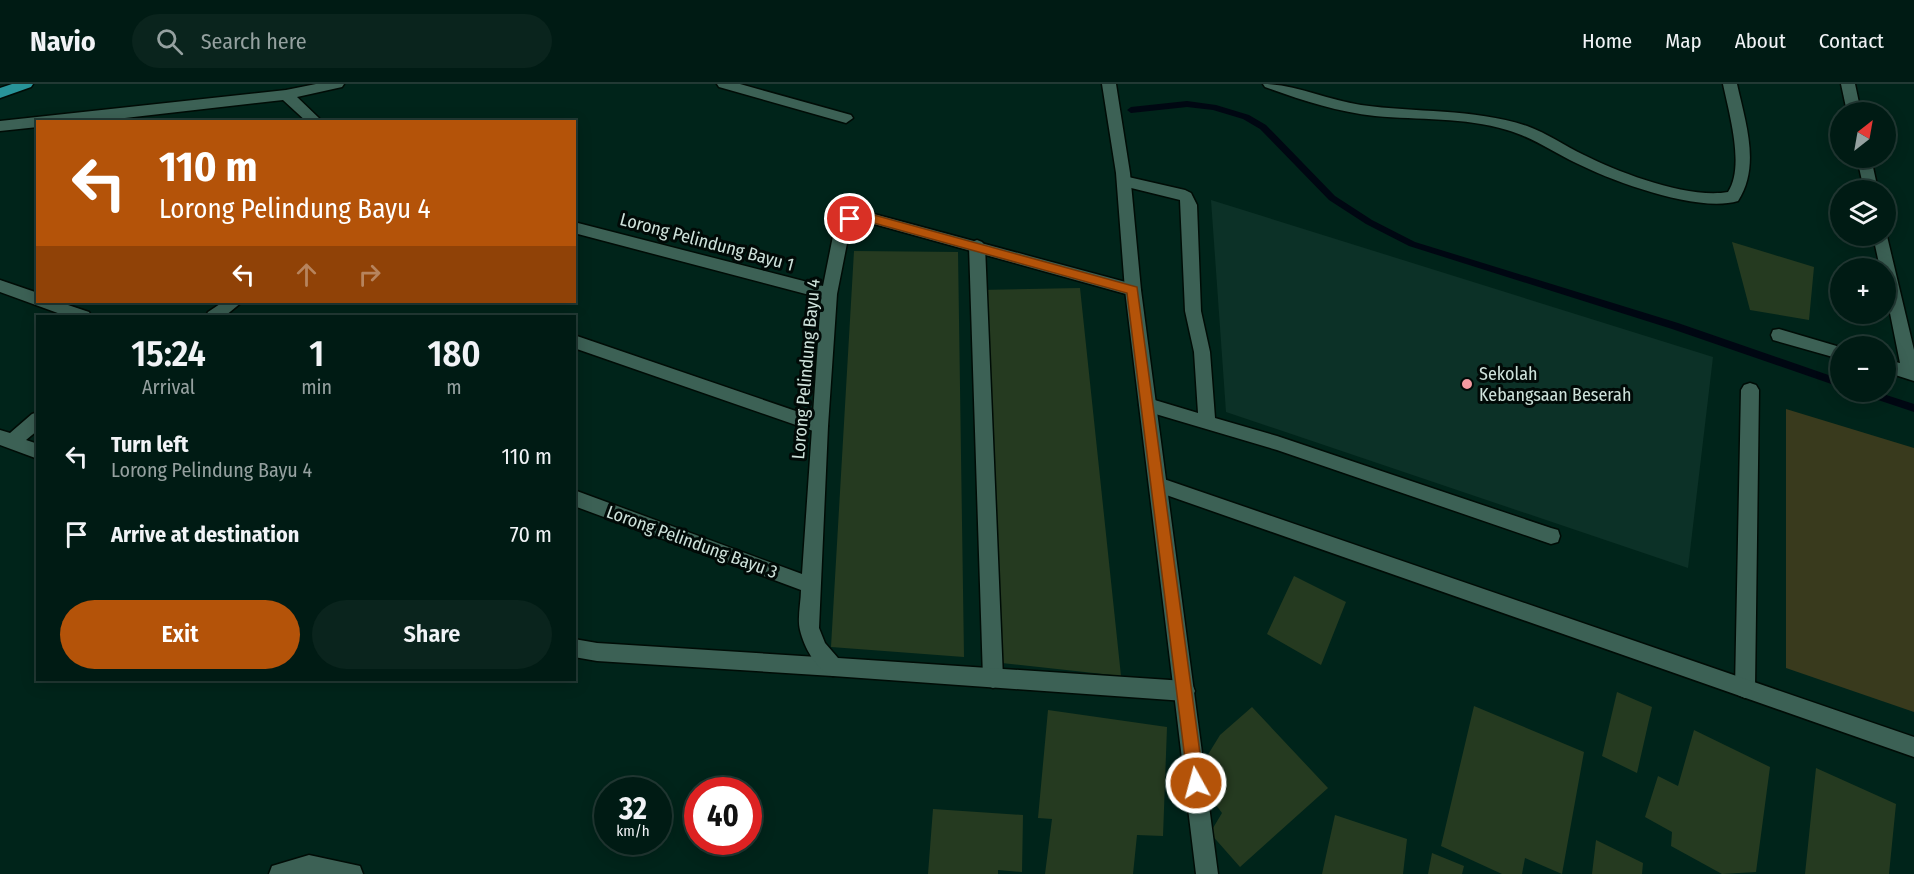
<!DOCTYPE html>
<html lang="en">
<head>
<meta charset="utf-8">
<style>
	:root { --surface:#001b14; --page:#0a241d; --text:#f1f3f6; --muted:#95a1a0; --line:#223934; --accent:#b45309 }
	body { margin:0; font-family:"Fira Sans Condensed",sans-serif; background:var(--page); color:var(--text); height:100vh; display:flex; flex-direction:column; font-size:22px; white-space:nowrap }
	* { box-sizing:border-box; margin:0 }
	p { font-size:20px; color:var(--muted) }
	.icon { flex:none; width:33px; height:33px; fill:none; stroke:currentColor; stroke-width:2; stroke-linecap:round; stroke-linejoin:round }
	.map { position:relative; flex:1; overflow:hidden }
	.panel { position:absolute; left:36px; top:231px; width:540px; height:366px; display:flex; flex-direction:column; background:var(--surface); border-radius:0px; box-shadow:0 3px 15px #0003,0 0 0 2px var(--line) }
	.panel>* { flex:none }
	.top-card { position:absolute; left:36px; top:36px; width:540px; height:183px; border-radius:0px; box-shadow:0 3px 15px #0003,0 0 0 2px var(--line); background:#b45309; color:#fff; overflow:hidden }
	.needle { width:39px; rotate:31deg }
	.buttons { position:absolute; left:1830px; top:18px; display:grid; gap:12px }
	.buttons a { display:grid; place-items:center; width:66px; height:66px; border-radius:50%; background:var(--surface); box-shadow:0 3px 15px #0003,0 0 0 2px var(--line); font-size:30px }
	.speed { position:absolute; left:594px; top:693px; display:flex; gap:12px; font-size:30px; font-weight:700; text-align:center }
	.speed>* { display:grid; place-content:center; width:78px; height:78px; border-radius:50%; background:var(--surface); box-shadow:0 3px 15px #0003,0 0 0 2px var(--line); line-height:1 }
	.speed small { font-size:15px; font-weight:400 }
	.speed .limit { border:9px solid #d22; background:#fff; color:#111 }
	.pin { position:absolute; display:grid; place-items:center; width:51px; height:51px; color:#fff; margin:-26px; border:3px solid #fff; border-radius:50%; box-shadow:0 2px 6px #0007 }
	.me { position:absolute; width:66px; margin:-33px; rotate:353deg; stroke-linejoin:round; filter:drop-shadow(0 0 4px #0008) }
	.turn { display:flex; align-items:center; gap:21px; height:126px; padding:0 24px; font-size:27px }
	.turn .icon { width:78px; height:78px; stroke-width:2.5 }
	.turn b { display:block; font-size:42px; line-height:51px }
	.lanes { display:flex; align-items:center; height:57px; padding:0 24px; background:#0003; justify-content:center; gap:30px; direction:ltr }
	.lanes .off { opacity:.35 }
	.eta { display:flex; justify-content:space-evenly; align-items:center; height:102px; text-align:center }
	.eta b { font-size:36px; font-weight:600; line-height:42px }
	.cta { display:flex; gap:12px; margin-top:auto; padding:12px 24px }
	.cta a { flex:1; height:69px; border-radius:36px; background:var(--accent); color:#fff; font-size:24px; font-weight:600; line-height:69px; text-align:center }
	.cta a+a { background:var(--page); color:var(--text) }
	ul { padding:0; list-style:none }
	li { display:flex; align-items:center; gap:18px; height:78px; padding:0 24px }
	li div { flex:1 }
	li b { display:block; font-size:22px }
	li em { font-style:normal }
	header { display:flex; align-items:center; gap:36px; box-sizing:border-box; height:84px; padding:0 30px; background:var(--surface); border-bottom:2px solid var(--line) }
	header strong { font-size:28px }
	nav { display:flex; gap:33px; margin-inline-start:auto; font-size:21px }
	.search { width:420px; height:54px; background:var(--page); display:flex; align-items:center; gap:15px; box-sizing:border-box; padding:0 21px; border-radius:33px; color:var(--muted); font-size:22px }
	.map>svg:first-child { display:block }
	.built { fill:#0c3127 }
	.green { fill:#393a1d }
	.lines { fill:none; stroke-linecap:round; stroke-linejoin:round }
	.stream { fill:#000712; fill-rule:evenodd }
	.building { fill:#253a20 }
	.service-casing { stroke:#000c06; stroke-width:3 }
	.minor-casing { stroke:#000c06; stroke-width:3 }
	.tertiary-casing { stroke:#000c06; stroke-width:3 }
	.trunk-casing { stroke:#000c06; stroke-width:3 }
	.service { fill:#3c6155; fill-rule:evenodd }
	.minor { fill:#3c6155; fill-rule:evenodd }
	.tertiary { fill:#3c6155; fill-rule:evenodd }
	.trunk { fill:#289499; fill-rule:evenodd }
	.route { fill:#b45309; stroke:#753606; stroke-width:1.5 }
	.poi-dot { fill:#f49aa1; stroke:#010a07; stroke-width:2 }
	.labels { text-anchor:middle; stroke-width:6; stroke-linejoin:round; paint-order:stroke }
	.street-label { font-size:18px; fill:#cee2db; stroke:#010a07 }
	.poi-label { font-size:18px; fill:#cee2db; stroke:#010a07; text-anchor:start }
</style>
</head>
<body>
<header>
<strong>Navio</strong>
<div class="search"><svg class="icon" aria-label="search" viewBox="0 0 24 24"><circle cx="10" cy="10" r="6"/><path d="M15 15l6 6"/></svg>Search here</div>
<nav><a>Home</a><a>Map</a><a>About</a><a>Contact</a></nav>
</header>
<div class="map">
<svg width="1914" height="790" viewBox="0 0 1914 790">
	<rect width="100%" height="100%" fill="#00241a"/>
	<!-- built -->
	<path class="built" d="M1211,116l502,157 -25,211 -462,-156z"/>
	<!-- green -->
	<path class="green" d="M1786,325l128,39v264l-128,-44z"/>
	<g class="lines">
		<!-- stream -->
		<path class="stream" d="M1187,17l29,4 33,10 17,10 69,71 37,24 43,22 263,81 162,56v8l-168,-58 -263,-83 -43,-22 -37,-24 -69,-71 -17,-10 -30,-9 -26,-3 -56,6 -4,-3 4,-3z
			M1862,308h15l37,12v8l-51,-17z"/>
	</g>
	<!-- building -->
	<path class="building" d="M1732,158l82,25 -5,53 -59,-10z
		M854,167l104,1 6,405 -133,-10z
		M1080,204l41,388 -129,-14 -13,-372z
		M1294,492l52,26 -25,63 -54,-31z
		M1617,608l35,15 -15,66 -35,-17z
		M1474,622l110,46 -22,122 -37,-16 -3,16h-20l-61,-28z
		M1252,623l76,81 -88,79 -30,-34 12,-20 -17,-23 -4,-24 19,-31z
		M1048,626l119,17 -4,109 -26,-1 -4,39h-88l7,-55 -14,-1z
		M1694,646l76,37 -14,105 -34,2 -51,-28 1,-14 -27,-15 13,-41 20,10z
		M1816,684l80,36 -7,70h-84z
		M933,725l90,6 -1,57 -24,-2v4h-70z
		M1335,731l72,24 -4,35h-81z
		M1596,756l47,23 -1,11h-50z
		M1432,769l32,13 -2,8h-34z"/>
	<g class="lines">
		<defs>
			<path id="service" d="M1124,92l61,14 6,3 6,12 4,106 9,41 5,66 62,18 274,92 7,2 2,6 -2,6 -7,2 -274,-94 -135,-40 -3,-5 3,-5 6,-2 50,15 -4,-61 -9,-41 -5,-111 -61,-15 -2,-4z
				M977,156l5,2 3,4 18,432 -3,7 -7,3 -7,-3 -3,-7 -14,-432 3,-4z
				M574,251l251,86 3,5 -3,5 -6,2 -245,-85z
				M1750,299l6,2 3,5 -4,298 -3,7 -7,3 -7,-3 -3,-7 6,-298 3,-5z
				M38,328v18l-12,10 12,4v15l-38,-14v-15l10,3 22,-19z
				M574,555l23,4 236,15 7,2 3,7 -3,7 -7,2 -236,-15 -23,-4z"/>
			<path id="minor" d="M316,0h28l-2,3 -45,10 26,25h-16l-24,-22 -193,22h-52v5l-38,4v-10l286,-31z
				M717,0h23l111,31 2,3 -7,5 -127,-36z
				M1263,0c33,0 64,16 98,21 55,8 112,3 166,21 20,7 38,20 57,29 36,18 104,44 144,37 17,-25 1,-79 -5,-108h14c8,37 24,82 1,117 -40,12 -124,-19 -162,-38 -23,-11 -44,-26 -69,-33 -43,-13 -88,-10 -132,-14 -38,-4 -74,-16 -110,-29z
				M1841,0h14l6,28h-14z
				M1857,74h14l7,32h-14z
				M863,127l270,73 6,2 2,4 -2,4 -6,2 -270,-75 -8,2 -5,5 -13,66 -9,132 -9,202 6,15 13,15 347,23 7,3 3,7 -3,7 -7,3 -352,-25c-17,-6 -29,-29 -33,-46 -3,-12 1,-28 1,-40l-227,-84v-16l228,84 19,-276 -247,-65v-11l249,64 12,-60 10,-11z
				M1886,148l28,118v31l-28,-9v-12l14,3 -14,-70v-25h-6l-7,-32h13z
				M0,196l38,13v9h21l30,10 2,4h-25l-66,-24z
				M223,218h19l-17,14h-19l2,-4z
				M1779,245l61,18v12l-67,-19 -2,-5 2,-5z
				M1158,393l756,260v20l-762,-267 -3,-5 3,-5z
				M309,771l51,11 3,8h-94l3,-8z"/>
			<path id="tertiary" d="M1102,0h14l14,89 11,117 77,584h-22l-71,-584 -9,-117z"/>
			<path id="trunk" d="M12,0h21l-2,3 -31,11v-10z"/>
		</defs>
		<!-- service casing -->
		<use href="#service" class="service-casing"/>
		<!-- minor casing -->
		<use href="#minor" class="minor-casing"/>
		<!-- tertiary casing -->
		<use href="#tertiary" class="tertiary-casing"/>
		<!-- trunk casing -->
		<use href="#trunk" class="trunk-casing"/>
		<!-- service -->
		<use href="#service" class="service"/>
		<!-- minor -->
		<use href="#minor" class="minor"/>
		<!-- tertiary -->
		<use href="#tertiary" class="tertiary"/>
		<!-- trunk -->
		<use href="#trunk" class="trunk"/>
	</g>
	<!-- route -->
	<path class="route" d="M863,128l274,75 67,496 -2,5 -6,3 -6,-3 -2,-5 -61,-490 -264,-73 -13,3 -6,-4 2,-3z"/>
	<!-- markers -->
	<circle class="poi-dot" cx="1467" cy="300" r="6"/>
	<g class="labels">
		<!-- street labels -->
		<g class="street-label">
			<text transform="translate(707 158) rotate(15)" y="6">Lorong Pelindung Bayu 1</text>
			<text transform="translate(806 285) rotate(-85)" y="6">Lorong Pelindung Bayu 4</text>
			<text transform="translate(692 458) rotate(20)" y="6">Lorong Pelindung Bayu 3</text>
		</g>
		<!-- poi labels -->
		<g class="poi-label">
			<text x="1479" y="296">Sekolah<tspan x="1479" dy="21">Kebangsaan Beserah</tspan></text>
		</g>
	</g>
</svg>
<div class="buttons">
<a><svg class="needle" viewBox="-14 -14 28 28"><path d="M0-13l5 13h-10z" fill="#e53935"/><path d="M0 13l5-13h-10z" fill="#95a1a0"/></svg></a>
<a><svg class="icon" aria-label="layers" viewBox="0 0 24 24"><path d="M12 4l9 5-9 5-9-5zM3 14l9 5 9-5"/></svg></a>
<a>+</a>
<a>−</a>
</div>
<div class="speed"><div>32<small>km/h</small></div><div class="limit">40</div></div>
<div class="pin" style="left:850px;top:135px;background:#d93025"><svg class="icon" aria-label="arrive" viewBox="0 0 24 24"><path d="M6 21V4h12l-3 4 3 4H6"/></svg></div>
<svg class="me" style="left:1196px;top:699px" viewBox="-20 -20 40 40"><circle r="17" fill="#b45309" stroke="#fff" stroke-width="3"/><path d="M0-11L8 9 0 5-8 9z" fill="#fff"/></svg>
<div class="top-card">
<div class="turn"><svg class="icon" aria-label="left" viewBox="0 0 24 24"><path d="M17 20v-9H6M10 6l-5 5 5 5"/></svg><div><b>110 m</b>Lorong Pelindung Bayu 4</div></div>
<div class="lanes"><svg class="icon" aria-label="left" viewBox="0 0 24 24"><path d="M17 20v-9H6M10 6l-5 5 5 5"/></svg><svg class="icon off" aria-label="ahead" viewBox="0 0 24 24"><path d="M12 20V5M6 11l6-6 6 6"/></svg><svg class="icon off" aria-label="right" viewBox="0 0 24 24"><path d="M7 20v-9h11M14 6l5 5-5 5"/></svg></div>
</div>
<section class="panel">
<div class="eta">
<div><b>15:24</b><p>Arrival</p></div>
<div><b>1</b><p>min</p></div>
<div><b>180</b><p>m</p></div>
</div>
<ul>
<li><svg class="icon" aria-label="left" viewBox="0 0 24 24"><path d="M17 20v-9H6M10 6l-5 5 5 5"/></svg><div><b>Turn left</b><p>Lorong Pelindung Bayu 4</p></div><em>110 m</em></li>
<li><svg class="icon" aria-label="arrive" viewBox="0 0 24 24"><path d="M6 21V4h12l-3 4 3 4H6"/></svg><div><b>Arrive at destination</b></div><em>70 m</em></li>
</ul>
<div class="cta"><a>Exit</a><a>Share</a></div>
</section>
</div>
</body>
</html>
